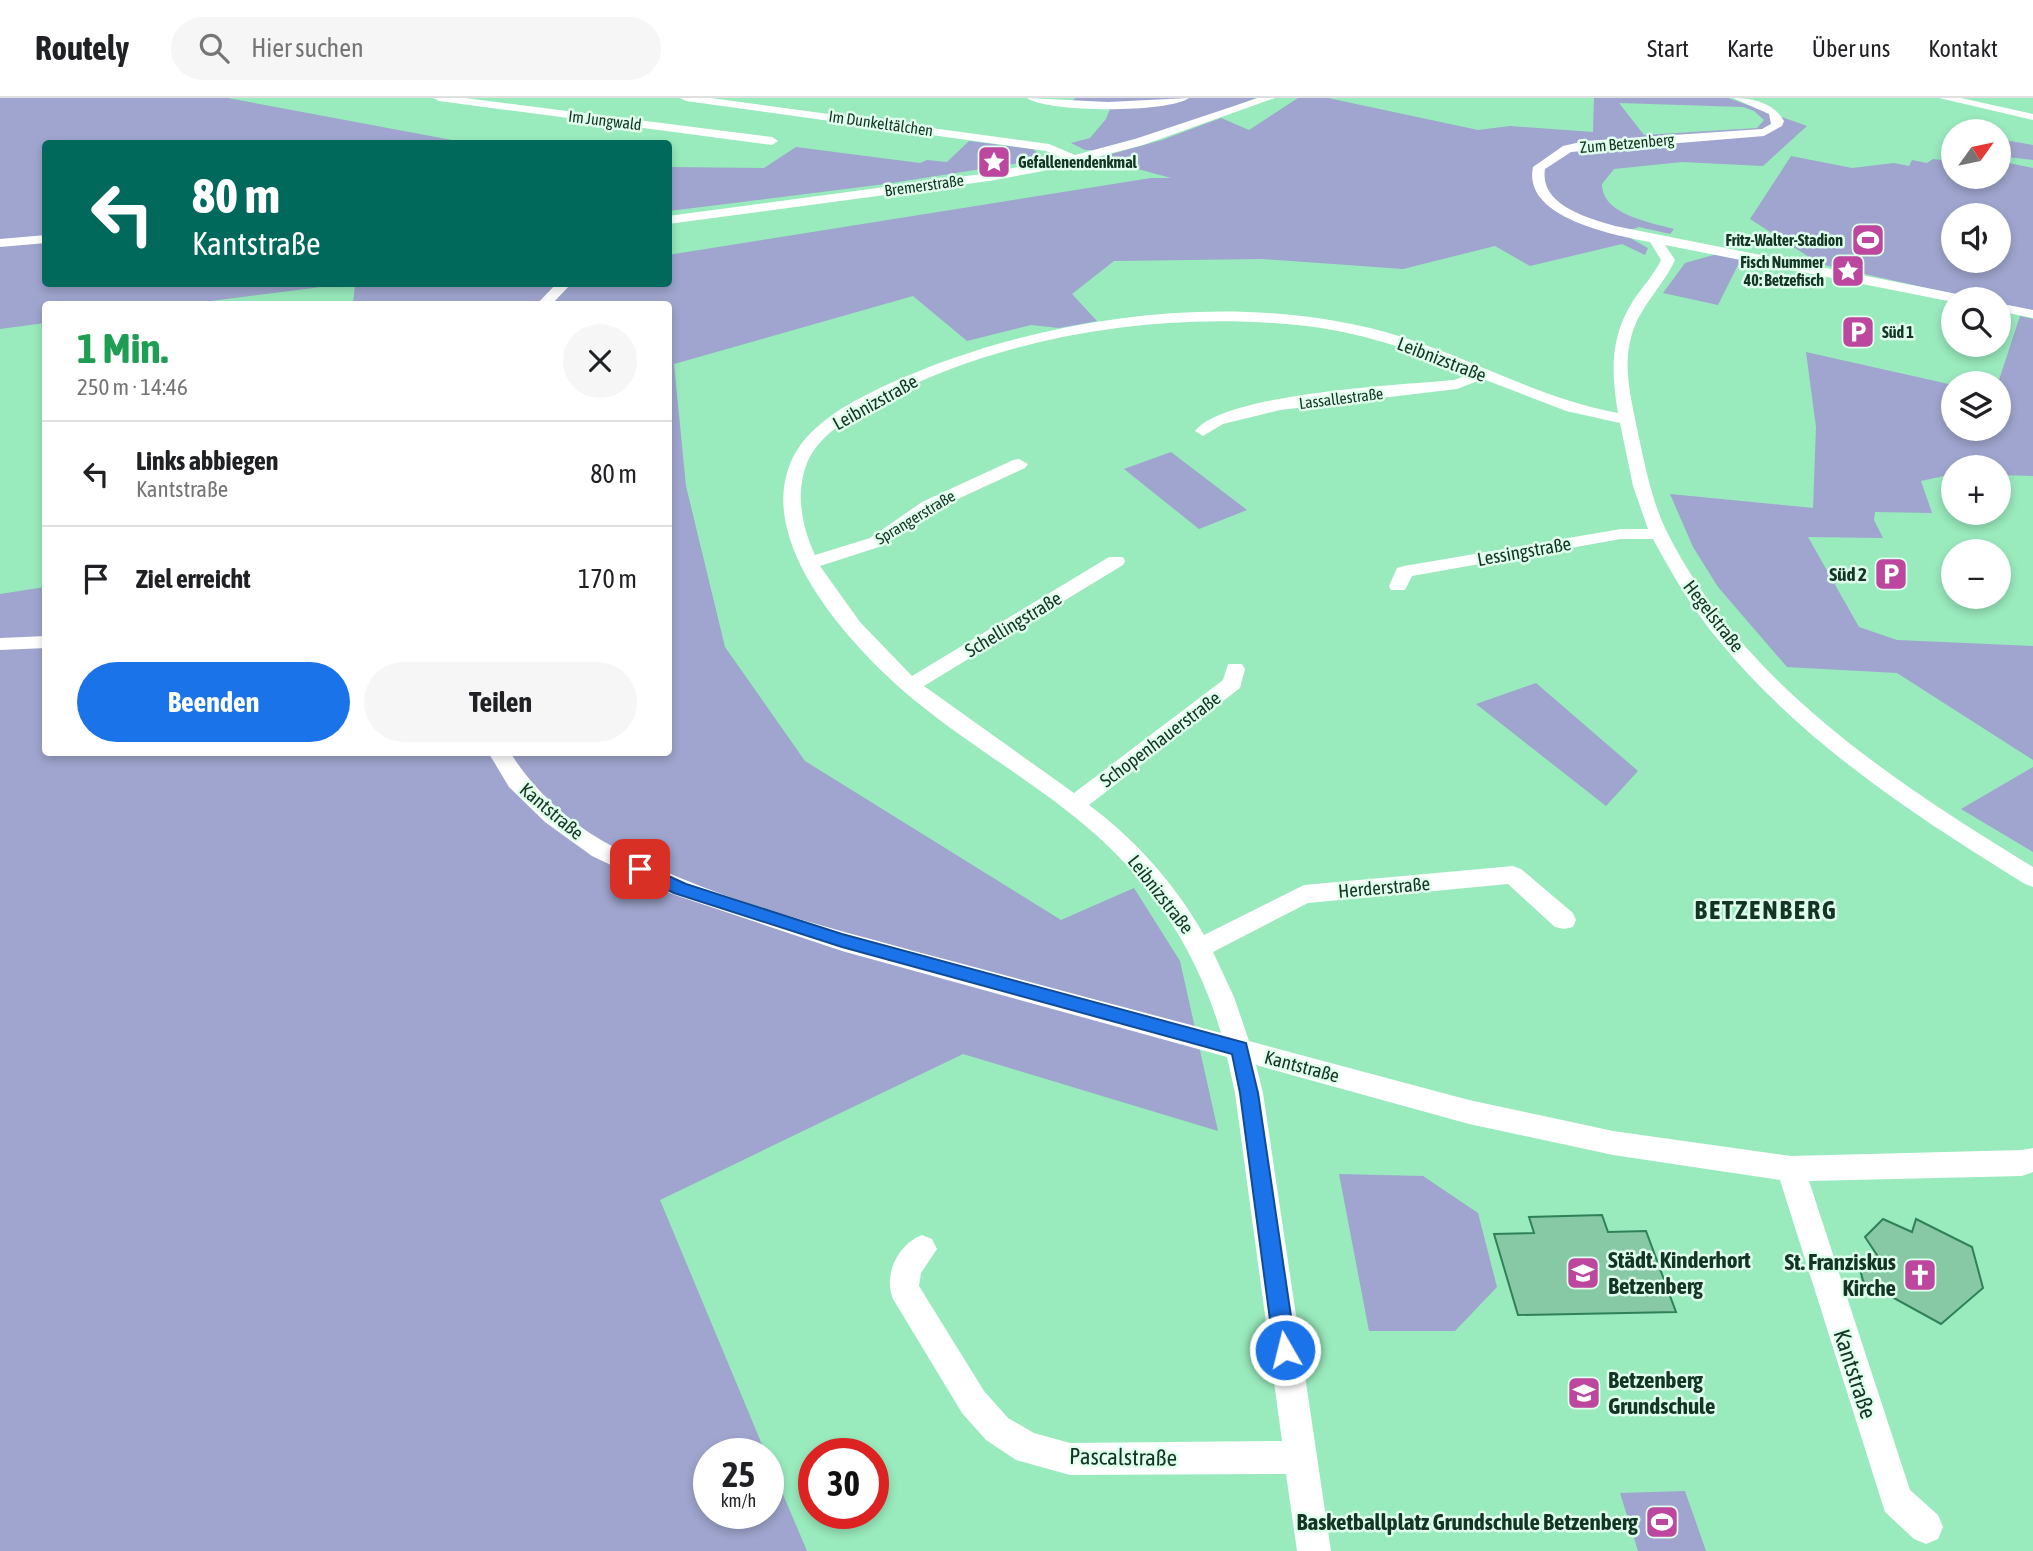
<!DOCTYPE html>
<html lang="de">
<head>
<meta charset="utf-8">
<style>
	:root { --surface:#fff; --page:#f6f6f6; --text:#202124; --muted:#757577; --line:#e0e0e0; --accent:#1a73e8 }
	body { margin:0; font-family:"Asap Condensed",sans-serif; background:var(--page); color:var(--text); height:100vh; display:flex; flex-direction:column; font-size:26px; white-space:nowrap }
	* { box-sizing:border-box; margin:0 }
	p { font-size:23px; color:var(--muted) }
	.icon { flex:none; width:38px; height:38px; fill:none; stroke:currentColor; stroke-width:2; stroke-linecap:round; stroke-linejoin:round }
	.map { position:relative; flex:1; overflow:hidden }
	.details { position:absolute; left:42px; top:203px; width:630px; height:455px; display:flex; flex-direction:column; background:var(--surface); border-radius:7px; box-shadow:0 4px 10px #0003 }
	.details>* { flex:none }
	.banner { position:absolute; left:42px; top:42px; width:630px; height:147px; border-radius:7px; box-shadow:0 4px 10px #0003; background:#00695c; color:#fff; overflow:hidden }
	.needle { width:46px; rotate:57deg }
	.controls { position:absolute; left:1941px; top:21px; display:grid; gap:14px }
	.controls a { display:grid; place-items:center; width:70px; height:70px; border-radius:50%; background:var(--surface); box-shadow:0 4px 10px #0003; font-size:35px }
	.speed { position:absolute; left:693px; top:1340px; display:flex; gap:14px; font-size:35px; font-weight:700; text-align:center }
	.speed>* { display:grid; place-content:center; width:91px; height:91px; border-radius:50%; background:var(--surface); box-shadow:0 4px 10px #0003; line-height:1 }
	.speed small { font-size:18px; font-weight:400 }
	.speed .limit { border:10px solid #d22; background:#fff; color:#111 }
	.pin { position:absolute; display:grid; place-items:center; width:60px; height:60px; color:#fff; margin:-30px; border-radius:14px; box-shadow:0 4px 10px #0006 }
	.me { position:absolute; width:77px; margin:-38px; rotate:352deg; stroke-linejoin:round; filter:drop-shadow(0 0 5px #0008) }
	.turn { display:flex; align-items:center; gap:24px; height:147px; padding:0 35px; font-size:32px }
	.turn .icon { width:91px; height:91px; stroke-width:2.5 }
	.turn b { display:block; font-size:49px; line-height:60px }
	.round { display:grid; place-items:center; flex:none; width:74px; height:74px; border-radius:37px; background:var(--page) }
	.head { display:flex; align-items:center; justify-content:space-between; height:119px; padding:0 35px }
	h1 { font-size:42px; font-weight:700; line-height:52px; color:#1e9e55 }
	.action { display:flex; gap:14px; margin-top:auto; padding:14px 35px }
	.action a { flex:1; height:80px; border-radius:42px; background:var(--accent); color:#fff; font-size:28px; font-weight:700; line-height:80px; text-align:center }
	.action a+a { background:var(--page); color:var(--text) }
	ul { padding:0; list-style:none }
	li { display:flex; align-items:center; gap:21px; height:105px; padding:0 35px; border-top:2px solid var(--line) }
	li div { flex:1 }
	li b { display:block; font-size:26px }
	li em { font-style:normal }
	header { display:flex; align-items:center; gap:42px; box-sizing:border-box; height:98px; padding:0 35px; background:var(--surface); border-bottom:2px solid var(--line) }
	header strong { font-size:33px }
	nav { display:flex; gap:38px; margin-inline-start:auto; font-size:24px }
	.search { width:490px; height:63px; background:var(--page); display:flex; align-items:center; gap:18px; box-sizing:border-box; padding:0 24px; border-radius:38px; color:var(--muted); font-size:26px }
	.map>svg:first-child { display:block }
	.green { fill:#9fa5ce; fill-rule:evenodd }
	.building { fill:#86c9a4; stroke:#2f8159; stroke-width:2 }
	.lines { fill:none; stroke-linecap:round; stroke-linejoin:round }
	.street { fill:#fff; fill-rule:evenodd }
	.route { fill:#1a73e8; stroke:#114b97; stroke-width:2 }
	.labels { text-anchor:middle; stroke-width:5; stroke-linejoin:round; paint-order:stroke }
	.far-street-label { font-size:16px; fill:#133524; stroke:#e0ffec }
	.far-poi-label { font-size:16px; font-weight:bold; fill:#133524; stroke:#e0ffec; text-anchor:start }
	.street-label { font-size:19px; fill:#133524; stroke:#e0ffec }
	.poi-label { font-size:19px; font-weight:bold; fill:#133524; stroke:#e0ffec; text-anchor:end }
	.near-poi-label { font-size:23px; font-weight:bold; fill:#133524; stroke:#e0ffec; text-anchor:start }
	.near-street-label { font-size:23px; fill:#133524; stroke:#e0ffec }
	.district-label { font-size:26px; font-weight:bold; letter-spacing:2px; fill:#133524; stroke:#e0ffec }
</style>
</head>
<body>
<header>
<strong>Routely</strong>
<div class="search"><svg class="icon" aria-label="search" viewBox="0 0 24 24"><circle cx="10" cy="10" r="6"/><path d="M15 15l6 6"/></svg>Hier suchen</div>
<nav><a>Start</a><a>Karte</a><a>Über uns</a><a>Kontakt</a></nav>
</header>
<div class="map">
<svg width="2033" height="1453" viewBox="0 0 2033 1453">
	<rect width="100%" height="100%" fill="#99eabd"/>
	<!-- green -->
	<path class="green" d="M0,0h228l240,45 -422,1v140h299l-158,20h-141l-1,19 -45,6z
		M1076,0h180l-71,27 -90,25h-10l-14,-7 19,-5 16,-19 4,-10 -43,-5z
		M1298,0h30l150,32 32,-4 83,6 1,-34h134l79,28 -44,40 -81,-4 -68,7 -12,15c0,31 48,38 72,45l-4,5 -31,-7 -18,6 27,15 -3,7 -23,-11 -92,22 -35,-20 -92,23 -141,-10 -148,2 -42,33 25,27 -38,7 -28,-3 -64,16 -54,-45 -239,68 12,122 39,161 80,114 256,159 73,-32 46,73 38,170 -255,-77 -303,146 106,254h-57v60h59v-55l39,92h-807v-957l45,-7 1,165h622v-448h-315l2,-20h313l1,-29 5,-1 477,-76h20l-74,-20 65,-18 59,-22 28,12zM1619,5l124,4 11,4 10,9 -7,8 -113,7z
		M1999,41l34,6v15l-34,-4z
		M969,43l64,8 9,8 -3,3 -154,24 -216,27v-44l95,1 32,-21 124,16 7,-3 20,2z
		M1945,56l8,1v22h45l1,-13 5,-2 29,6v144l-34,-8 -1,-5h-22l-156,-35 -70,-45 41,-63 61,12 42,-5 15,3 3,-6 15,3 6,-4 9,1zM1953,117h45v46h-45z
		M1717,156l36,7 -3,6 -12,-2 -20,40 -55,-12 22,-30z
		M2020,218l13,3v157l-34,-1 -1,-8h-45v7l-32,7 11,32 -57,-1 -1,8 9,18 -75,-1 51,90 38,13 136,6v114l-136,-87 -110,-6 -69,-80 -25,-40 -23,-53 143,14 3,-81 -10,-75 147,33v44h45v-46z
		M1171,354l76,58 -48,19 -75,-60z
		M1536,585l102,88 -32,35 -130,-102z
		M2033,669v85l-72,-43z
		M1339,1076l84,2 55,37 19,74 -42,44h-86z
		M1685,1393l21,60h-68l-18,-58z"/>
	<!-- building -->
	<path class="building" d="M1602,1117l6,17 38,-1 30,81 -158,3 -24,-81 40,-1 -5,-16z
		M1883,1121l29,13 4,-13 56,28 11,41 -42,36 -78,-43 -3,-12 17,-14 -12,-18z"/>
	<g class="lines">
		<!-- street -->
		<path class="street" d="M433,0h32l307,39 6,4 -6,4 -333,-44z
			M680,0h31l338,46 26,11 60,-16 123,-41h17l-132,47 -100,26 -54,10 -321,43v-8l321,-43 73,-15 -16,-7 -360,-50z
			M1027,0l81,4 81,-4c-21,15 -141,15 -162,0z
			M1733,0c20,0 41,5 51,23l-2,5 -18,10 -193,16 -26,17c-6,36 43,49 70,57l347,69 7,4h-16v3l-288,-57 10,15c-13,28 -37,48 -44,78 -9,32 2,68 8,100 7,32 14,67 29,96 76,150 226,248 365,333v20l-8,-3c-110,-68 -222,-141 -305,-242 -27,-32 -47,-66 -67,-103h-32l-209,37 -7,14h-14l-2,-4 8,-18 7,-2 217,-37h27l-15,-43 -13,-63 -54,-12 -83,-32 -26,10 -177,21 -57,14 -20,12 -8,-5c30,-38 207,-46 259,-51l16,-6c-56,-24 -112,-43 -173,-49 -138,-14 -290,10 -414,74 -27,15 -63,33 -76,64 -12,30 -5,64 8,92l55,-17 52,-36 91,-42 6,-1 9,5 -3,4 -91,42 -52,36 -62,20 40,56 52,54 197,-119h14l2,4 -2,4 -199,121 150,107 149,-113 5,-16h14l3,5 -5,19 -151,117c47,35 86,79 115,130l100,-50 209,-19 8,3 52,44 3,7 -3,7 -9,2 -9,-2 -47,-43 -200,19 -95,49 21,45 15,44 220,59 144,31 178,25 231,-6 11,-2v24l-11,4 -213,5 101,309 28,25 5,12 -5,12 -12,5 -12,-5 -29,-27 -105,-332 -167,-25 -144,-31 -213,-59 7,28 68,458h-34l-11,-77 -216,1 -54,-15 -30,-20 -24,-27 -69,-114c-10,-24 5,-55 29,-64l10,4 5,10 -16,24 -2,13 65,105 24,27 26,15 36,10 212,-2 -47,-348 -8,-36 -385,-106 -170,-57 -80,-38 -47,-34 -36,-35 -21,-35h22c23,38 61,72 100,93 94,51 202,78 304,106 102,27 205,55 307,82 -21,-72 -59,-135 -113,-187 -57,-55 -129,-93 -190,-143 -59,-48 -162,-155 -128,-239 15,-38 57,-60 92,-77 153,-71 357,-101 520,-50 73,23 140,62 216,76 -7,-41 -8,-76 15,-112 9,-14 21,-26 28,-41l-11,-18c-35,-7 -128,-24 -117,-75l30,-21 22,-5 177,-12 9,-5 -2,-10z
			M1939,0h22l72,16v6z
			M46,137v8l-46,4v-8z
			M556,186h15l-19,20h-15z
			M1998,205l35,7v8l-35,-7z
			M46,538v12l-46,2v-12z"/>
	</g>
	<!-- route -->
	<path class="route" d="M640,765l46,21 156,50 404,109 12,50 38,257 -4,8 -7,3 -8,-3 -3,-8 -34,-257 -8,-39 -390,-107 -168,-54 -40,-19 -2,-5 2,-4z"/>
	<!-- icons -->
	<defs>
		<symbol id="sight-square" viewBox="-11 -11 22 22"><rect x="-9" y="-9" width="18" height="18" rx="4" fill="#bd479f" stroke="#e0ffec"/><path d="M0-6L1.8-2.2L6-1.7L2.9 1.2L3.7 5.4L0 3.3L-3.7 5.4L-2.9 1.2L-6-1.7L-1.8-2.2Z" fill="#fff"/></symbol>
		<symbol id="stadium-square" viewBox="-11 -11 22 22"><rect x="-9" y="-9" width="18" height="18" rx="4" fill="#bd479f" stroke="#e0ffec"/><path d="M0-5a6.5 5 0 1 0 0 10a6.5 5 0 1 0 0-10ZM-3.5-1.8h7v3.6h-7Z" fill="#fff"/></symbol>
		<symbol id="parking-square" viewBox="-11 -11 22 22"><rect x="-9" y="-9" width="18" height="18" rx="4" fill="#bd479f" stroke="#e0ffec"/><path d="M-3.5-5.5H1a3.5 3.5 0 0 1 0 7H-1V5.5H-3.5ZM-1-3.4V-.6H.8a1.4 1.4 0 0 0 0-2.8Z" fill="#fff"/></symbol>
		<symbol id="school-square" viewBox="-11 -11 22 22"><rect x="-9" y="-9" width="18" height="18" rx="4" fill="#bd479f" stroke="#e0ffec"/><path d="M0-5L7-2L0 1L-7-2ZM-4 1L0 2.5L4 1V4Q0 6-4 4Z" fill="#fff"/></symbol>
		<symbol id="church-square" viewBox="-11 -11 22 22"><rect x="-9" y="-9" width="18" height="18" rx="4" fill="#bd479f" stroke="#e0ffec"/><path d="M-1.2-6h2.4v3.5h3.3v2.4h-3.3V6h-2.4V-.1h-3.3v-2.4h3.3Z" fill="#fff"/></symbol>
	</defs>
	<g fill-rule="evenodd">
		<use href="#sight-square" x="975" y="45" width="38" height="38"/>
		<use href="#stadium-square" x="1849" y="123" width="38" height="38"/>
		<use href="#sight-square" x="1829" y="154" width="38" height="38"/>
		<use href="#parking-square" x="1839" y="215" width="38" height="38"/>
		<use href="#parking-square" x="1872" y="457" width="38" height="38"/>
		<use href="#school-square" x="1564" y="1156" width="38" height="38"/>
		<use href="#church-square" x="1901" y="1158" width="38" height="38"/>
		<use href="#school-square" x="1565" y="1276" width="38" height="38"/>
		<use href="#stadium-square" x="1643" y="1405" width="38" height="38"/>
	</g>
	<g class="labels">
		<!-- far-street labels -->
		<g class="far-street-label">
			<text transform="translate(605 22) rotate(7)" y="6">Im Jungwald</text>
			<text transform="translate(881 25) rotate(8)" y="6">Im Dunkeltälchen</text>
			<text transform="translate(1627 45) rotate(-5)" y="6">Zum Betzenberg</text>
			<text transform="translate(924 87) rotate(-8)" y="6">Bremerstraße</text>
			<text transform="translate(1341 300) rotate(-7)" y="6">Lassallestraße</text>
			<text transform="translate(915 419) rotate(-31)" y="6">Sprangerstraße</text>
		</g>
		<!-- far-poi labels -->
		<g class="far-poi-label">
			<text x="1018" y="70">Gefallenendenkmal</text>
			<text x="1843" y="148" text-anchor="end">Fritz-Walter-Stadion</text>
			<text x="1824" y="170" text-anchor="end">Fisch Nummer<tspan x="1824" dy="18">40: Betzefisch</tspan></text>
			<text x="1882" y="240">Süd 1</text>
		</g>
		<!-- street labels -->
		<g class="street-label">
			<text transform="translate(1442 261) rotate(21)" y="7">Leibnizstraße</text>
			<text transform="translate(875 304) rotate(-29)" y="7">Leibnizstraße</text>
			<text transform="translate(1524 453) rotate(-10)" y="7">Lessingstraße</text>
			<text transform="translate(1714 518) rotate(52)" y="7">Hegelstraße</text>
			<text transform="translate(1013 526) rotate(-31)" y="7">Schellingstraße</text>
			<text transform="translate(1160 641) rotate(-37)" y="7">Schopenhauerstraße</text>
			<text transform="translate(552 713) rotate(40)" y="7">Kantstraße</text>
			<text transform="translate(1384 789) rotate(-5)" y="7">Herderstraße</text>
			<text transform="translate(1161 796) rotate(52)" y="7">Leibnizstraße</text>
			<text transform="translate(1302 968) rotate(15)" y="7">Kantstraße</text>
		</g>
		<!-- poi labels -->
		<g class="poi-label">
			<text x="1867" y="483">Süd 2</text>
		</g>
		<!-- near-poi labels -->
		<g class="near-poi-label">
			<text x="1608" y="1170">Städt. Kinderhort<tspan x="1608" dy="26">Betzenberg</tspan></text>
			<text x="1896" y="1172" text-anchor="end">St. Franziskus<tspan x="1896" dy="26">Kirche</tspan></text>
			<text x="1608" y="1290">Betzenberg<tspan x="1608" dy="26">Grundschule</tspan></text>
			<text x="1638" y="1432" text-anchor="end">Basketballplatz Grundschule Betzenberg</text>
		</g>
		<!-- near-street labels -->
		<g class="near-street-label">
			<text transform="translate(1855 1276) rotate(72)" y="8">Kantstraße</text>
			<text transform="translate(1123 1359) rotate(1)" y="8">Pascalstraße</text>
		</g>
		<!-- district labels -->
		<g class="district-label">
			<text x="1766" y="821">BETZENBERG</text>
		</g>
	</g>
</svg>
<div class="controls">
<a><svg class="needle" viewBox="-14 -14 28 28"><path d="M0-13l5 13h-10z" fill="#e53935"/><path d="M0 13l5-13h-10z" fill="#757577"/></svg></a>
<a><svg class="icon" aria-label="sound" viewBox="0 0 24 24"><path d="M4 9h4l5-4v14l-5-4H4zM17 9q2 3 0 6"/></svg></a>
<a><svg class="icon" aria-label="search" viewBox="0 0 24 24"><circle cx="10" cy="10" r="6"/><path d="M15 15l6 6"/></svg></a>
<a><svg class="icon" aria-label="layers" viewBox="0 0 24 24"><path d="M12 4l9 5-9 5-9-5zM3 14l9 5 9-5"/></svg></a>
<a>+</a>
<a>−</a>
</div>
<div class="speed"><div>25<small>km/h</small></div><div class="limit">30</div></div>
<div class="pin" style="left:640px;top:771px;background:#d93025"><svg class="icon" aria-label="arrive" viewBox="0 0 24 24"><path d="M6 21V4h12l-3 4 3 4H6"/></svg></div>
<svg class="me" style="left:1285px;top:1252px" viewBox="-20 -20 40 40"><circle r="17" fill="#1a73e8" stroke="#fff" stroke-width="3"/><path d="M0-11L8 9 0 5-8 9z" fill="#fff"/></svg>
<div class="banner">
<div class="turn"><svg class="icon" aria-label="left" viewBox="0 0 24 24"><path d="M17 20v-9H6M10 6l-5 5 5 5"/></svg><div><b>80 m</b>Kantstraße</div></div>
</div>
<section class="details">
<div class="head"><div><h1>1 Min.</h1><p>250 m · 14:46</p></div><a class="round"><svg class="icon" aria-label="close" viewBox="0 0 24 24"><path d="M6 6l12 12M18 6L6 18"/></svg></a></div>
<ul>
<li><svg class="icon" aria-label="left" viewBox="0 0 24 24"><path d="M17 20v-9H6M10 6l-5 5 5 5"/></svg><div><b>Links abbiegen</b><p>Kantstraße</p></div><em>80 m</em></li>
<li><svg class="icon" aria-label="arrive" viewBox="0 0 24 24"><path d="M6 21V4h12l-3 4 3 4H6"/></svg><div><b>Ziel erreicht</b></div><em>170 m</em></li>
</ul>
<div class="action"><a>Beenden</a><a>Teilen</a></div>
</section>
</div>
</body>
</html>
